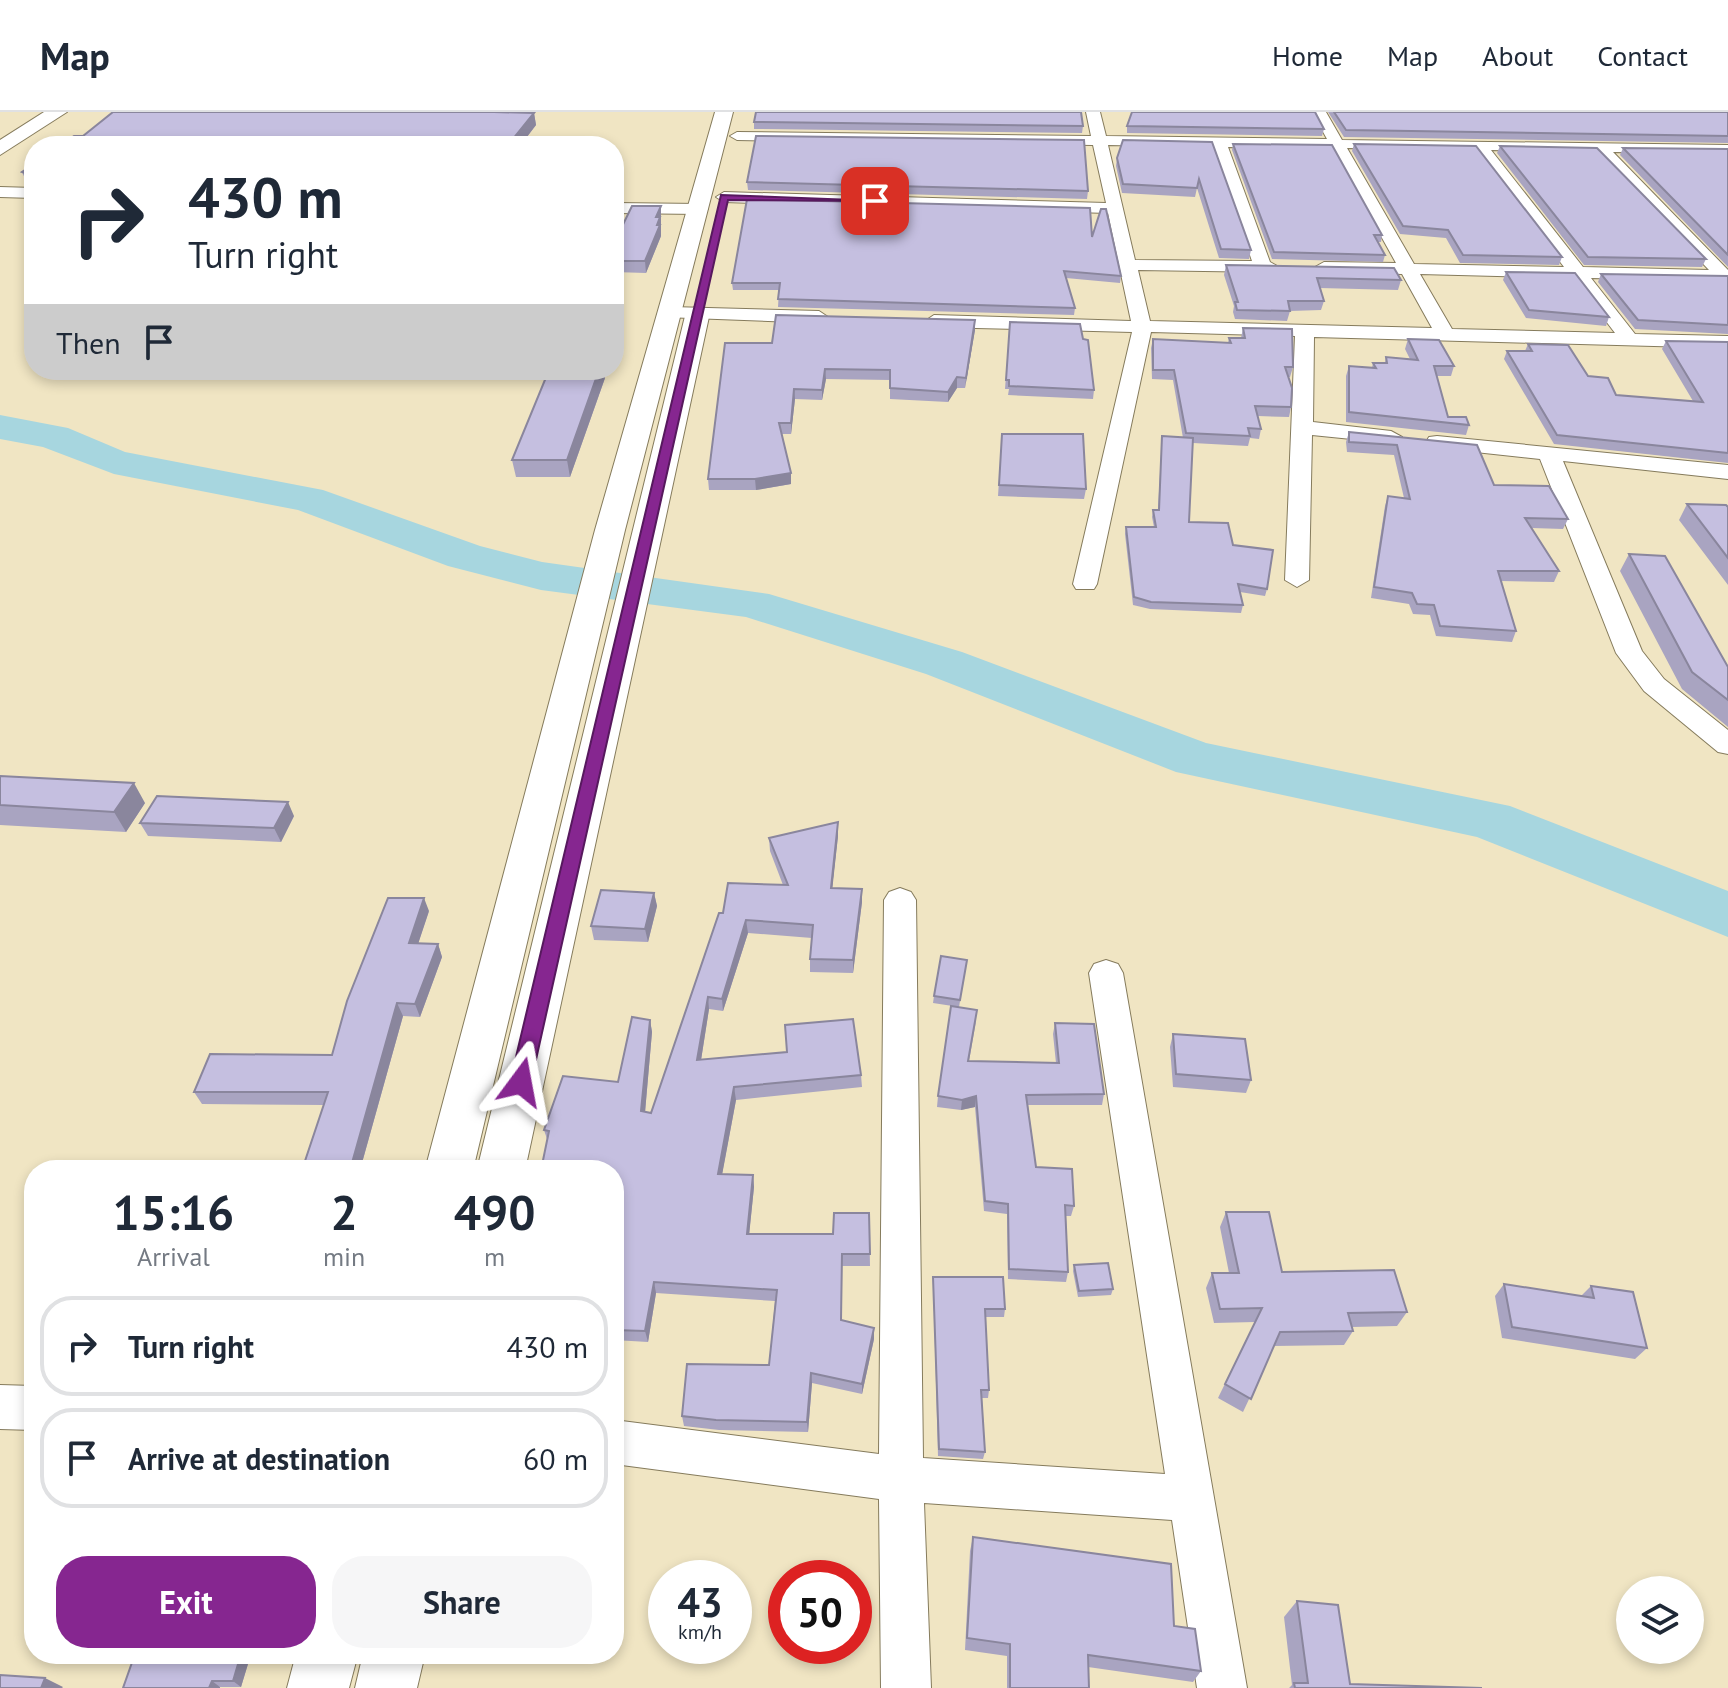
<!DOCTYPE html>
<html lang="en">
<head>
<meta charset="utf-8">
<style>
	:root { --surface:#fff; --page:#f6f6f7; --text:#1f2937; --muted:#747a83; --line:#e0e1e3; --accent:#862690 }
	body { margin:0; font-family:"PT Sans",sans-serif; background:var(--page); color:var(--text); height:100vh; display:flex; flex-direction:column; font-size:30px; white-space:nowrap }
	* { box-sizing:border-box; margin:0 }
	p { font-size:26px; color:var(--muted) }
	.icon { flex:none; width:44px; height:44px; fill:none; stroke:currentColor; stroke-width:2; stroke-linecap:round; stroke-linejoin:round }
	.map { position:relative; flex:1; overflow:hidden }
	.sheet { position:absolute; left:24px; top:1048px; width:600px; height:504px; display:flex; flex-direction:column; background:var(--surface); border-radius:32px; box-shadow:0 4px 12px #0003 }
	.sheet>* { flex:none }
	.banner { position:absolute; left:24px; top:24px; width:600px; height:244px; border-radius:32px; box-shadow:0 4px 12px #0003; background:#fff; color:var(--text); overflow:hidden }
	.controls { position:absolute; left:1616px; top:1464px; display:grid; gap:16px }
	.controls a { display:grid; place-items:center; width:88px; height:88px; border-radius:50%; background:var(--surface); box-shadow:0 4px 12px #0003; font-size:40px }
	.speed { position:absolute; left:648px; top:1448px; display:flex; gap:16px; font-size:40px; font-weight:700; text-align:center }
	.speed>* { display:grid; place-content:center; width:104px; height:104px; border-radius:50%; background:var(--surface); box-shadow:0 4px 12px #0003; line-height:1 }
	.speed small { font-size:20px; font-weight:400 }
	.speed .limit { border:12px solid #d22; background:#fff; color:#111 }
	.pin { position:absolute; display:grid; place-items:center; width:68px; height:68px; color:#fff; margin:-34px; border-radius:16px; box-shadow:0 4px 12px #0006 }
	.me { position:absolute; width:88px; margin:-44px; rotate:13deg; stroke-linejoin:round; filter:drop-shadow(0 0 6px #0008) }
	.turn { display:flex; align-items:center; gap:28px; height:168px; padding:0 32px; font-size:36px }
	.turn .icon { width:104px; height:104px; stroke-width:2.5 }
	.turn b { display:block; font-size:56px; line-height:68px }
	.then { display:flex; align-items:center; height:76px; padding:0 32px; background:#0003; gap:16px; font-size:30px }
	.eta { display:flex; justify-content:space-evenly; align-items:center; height:136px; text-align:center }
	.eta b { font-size:48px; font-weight:700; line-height:56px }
	.primary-button { display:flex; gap:16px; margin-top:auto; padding:16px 32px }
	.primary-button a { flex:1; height:92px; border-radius:32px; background:var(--accent); color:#fff; font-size:32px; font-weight:700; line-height:92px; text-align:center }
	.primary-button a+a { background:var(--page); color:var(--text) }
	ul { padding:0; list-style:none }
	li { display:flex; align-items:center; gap:24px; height:100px; margin:0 16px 12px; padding:0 16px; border:4px solid var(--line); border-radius:32px }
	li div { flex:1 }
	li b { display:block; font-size:30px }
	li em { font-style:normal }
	header { display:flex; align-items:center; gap:48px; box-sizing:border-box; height:112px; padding:0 40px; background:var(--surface); border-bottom:2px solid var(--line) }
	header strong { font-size:38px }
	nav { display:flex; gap:44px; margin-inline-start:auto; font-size:28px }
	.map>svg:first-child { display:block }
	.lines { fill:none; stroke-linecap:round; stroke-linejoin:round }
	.river { fill:#a7d6df; fill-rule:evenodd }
	.minor-casing { stroke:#857b5c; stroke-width:2 }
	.major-casing { stroke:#857b5c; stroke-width:2 }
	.highway-casing { stroke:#857b5c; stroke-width:2 }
	.minor { fill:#fff; fill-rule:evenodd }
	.major { fill:#fff; fill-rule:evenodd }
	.highway { fill:#fff; fill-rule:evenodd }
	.wall { fill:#a9a4c1 }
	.shaded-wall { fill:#8a869d }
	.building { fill:#c5bfe0; stroke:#8a869d; stroke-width:2 }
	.route { fill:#862690; stroke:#57195e; stroke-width:2 }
</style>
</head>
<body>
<header>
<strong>Map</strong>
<nav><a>Home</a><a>Map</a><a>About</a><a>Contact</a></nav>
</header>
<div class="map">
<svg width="1728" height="1576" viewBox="0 0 1728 1576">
	<rect width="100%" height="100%" fill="#f0e5c3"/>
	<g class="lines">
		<!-- river -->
		<path class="river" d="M0,303l68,13 57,24 198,38 157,56 62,16 227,32 193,58 244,91 304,63 218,85v46l-251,-100 -301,-65 -250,-98 -180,-57 -205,-27 -93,-24 -150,-56 -184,-36 -71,-27 -43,-8z"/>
		<defs>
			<path id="minor" d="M1086,0h14l6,24 221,3 -15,-27h14l16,28 386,5v8l-115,-1 115,118v11l-137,-3 44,56 93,2v12l-414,-11 -1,85 78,9 11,6 -11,6 -79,-8 -3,145 -12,7 -12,-7 10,-244 -144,-4 -54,252 -3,5h-18l-3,-5 59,-252 -198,-5 -9,-6 9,-6 197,6 -23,-108 -384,-11 -8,-5 8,-5 382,11 -13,-58 -356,-5 -7,-4 7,-4 354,4zM1108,33l105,2 39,114 -117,-1zM1228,35l104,1 64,115 -72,-1 -9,5 9,5 78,2 30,54 -282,-7 -12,-51 132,2 9,-5 -9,-5zM1347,36l128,2 89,117 -150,-3zM1491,38l105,2 113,118 -126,-3zM1420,162l153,4 42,55 -163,-4z
				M0,75l34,1v10l-34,-1z
				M614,91l86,1 8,5 -8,5 -86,-1z
				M671,195l148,4 9,6 -9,6 -155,-6v-8z
				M1437,324l291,29v14l-165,-18 79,190 22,28 64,51v24l-10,-2 -74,-61 -28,-38 -76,-194 -111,-12 -3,-5 3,-5z
				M900,776l11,4 5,8 7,558 242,16 -76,-501 5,-9 12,-4 12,4 5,9 124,715h-50l-25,-168 -248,-17 7,185h-50l-2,-189 -265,-35v-44l265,34 5,-554 5,-8z
				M0,1273l34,1v44l-34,-1z"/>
			<path id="major" d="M715,0h18l-108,418 -152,640h-48l170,-640z
				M698,193l12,7 -185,858h-48l209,-858z
				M296,1542h62l-9,34h-62z
				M363,1542h62l-8,34h-62z"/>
			<path id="highway" d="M44,0h23l-67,43v-15z"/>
		</defs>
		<!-- minor casing -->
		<use href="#minor" class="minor-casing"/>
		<!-- major casing -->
		<use href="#major" class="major-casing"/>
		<!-- highway casing -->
		<use href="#highway" class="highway-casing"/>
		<!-- minor -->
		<use href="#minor" class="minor"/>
		<!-- major -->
		<use href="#major" class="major"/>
		<!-- highway -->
		<use href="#highway" class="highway"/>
	</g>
	<!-- wall -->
	<path class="wall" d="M1328,0h400v31l-384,-6z
		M534,1l2,12 -16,21h-460z
		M754,10l329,4 -1,7 -328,-4z
		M1127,14l197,3 -2,7 -195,-3z
		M1212,30l39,108 -2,9 -30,-1 -22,-70 -2,9 -73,-4 -6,-27 1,-8z
		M1233,32l149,91 -1,7h-3l7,13 -2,7 -111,-3 -40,-109z
		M1354,32l208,113 -3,8 -99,-2 -14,-25 -46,-4 -48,-83z
		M1500,34l206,113 -4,8 -118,-2 -87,-112z
		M1623,36l105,1v118l-108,-112z
		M34,52v23l-6,-2 -6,-13z
		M747,70l341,9 -1,8 -339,-9z
		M661,94v30l-15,37 -32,-1v-29z
		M1092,125l29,39 -1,7 -54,-5 9,30 -1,7 -296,-8 1,-17h-46l-1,-7z
		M1226,153l175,15 -3,10 -78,-2 4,13 -3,9 -31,1 -3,10 -52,-2 -2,-7 1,-6 -10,-31z
		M1506,160l103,45 -3,9 -80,-8 -23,-38z
		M1601,162l127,2v58l-93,-5 -37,-47z
		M1010,210l84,68 -1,9 -85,-4 1,-6h-4z
		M1243,216l50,39 -3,10h-2l3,30 -2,10 -31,-1 3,13 -2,10 -9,-1 -2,8 -55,-3 -4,79 44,23 34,44 -2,7 -25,-4 3,13 -2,8 -91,-4 -17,-4 -8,-71 1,-7h28l-2,-10 1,-7h5l4,-74 21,2 -10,-58 -21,-1 -1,-31 2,-9 75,4 1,-5h12z
		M975,218l-10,58h-8l-9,14 -58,-3v-19l-64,-1 -4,21 -27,-1 -4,35h-9l9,39v11l-35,6h-47l-1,-11 64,-136z
		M1408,227l46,27 -3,10h-15l12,41 21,8 -3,10 -120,-13v-46l3,-10 23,2 1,-5h12l1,-6 24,2 -5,-10z
		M1666,229l62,1v121l-174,-19 -50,-85 3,-8h18l3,-7 60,32 28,19 77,6 -31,-52z
		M605,266l-35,99h-54l-4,-17z
		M1349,320l128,13 17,40 74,34 -5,10 -31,-1 27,43 -5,11 -53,-1 15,50 -4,11 -76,-6 -6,-21 -17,-1 -4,-10 -38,-6 14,-92 3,-10 16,2 -10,-43 -47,-3 -1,-10z
		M1002,322l84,55 -2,10 -86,-3z
		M1687,392l41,3v78l-49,-65z
		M1629,442l99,113v60l-46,-38 -62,-118z
		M0,664l145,27 -19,29 -126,-7z
		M294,704l-13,26 -133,-6 -8,-13z
		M838,710v14l-6,52 30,1v13l-9,71 -43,-1v-13l2,-21 -64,-5 -25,78 -14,-2 -8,51 160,15 1,12 -126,13 -14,74 31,1 1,12 -5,47h84l36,-21 1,53h-28l-1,55 33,18 -12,55 -50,-11 -4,49 -89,-2 -35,-4 -2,-10 87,-51 6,-64 -119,-8 -8,49 -34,-2v-170l-67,-31 -3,-9 74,-48 32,-62 2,12 -7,80 6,1 72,-200 60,-28 -13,-34 -1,-13z
		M654,781l3,13 -9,36 -54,-2 -3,-14z
		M429,799l-11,33h20l4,13 -22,60 -17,-1 -43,154h-58l22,-65 -122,-1 -8,-12 138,-37z
		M967,848l-8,47 -26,-4 1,-7z
		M976,909l-7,40 87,2 -3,-29 2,-11 49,71 -2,11h-74l8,62 38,39 -3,10h-5l2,56 -2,10 -58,-3 -1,-65 -23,-3 -9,-104 -14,3 -24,-3 1,-11z
		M1173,922l78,46 -5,13 -73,-6 -3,-40z
		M1226,1100l56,60 125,40 -10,14 -45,1 1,4 -9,14 -70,1 -31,66 -25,-14 37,-76 -41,1 -8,-35 6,-15h17l-9,-46z
		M1074,1153l39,24 -2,6 -33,2 -5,-26z
		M933,1165l72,32 -1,8h-19l4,73 -1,8h-6l3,54 -2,7 -45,-3z
		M1504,1172l77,12 10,-10 56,62 -12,11 -133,-21 -7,-42z
		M973,1425l201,89 27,45 -8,11 -105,-15 1,21h-82v-32l-42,-6 5,-99z
		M1297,1489l53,83 132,4h-193l3,-3 -8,-68z
		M135,1542h116l-10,33h-21z"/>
	<!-- shaded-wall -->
	<path class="shaded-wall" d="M534,1l2,12 -16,21h-10l-1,-2z
		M661,94v30l-15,37 -1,-12 11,-44z
		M975,208v10l-10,58 1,-10z
		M825,257l1,10 -4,21v-10z
		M599,258h5l1,8 -35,99 -3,-17z
		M957,265v11l-9,14v-10z
		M794,277l1,10 -4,35v-11z
		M791,361v11l-35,6 -1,-11z
		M134,671l11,20 -19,29 -12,-20z
		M288,690l6,14 -13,26 -7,-14z
		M838,710v14l-7,65v-13z
		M862,777v13l-9,71v-13z
		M654,781l3,13 -9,36 -3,-13z
		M424,786l5,13 -15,45 -5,-13z
		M746,808l2,13 -25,78 -1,-12z
		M438,832l4,13 -22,60 -5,-13z
		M708,885l1,12 -10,64 -2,-13z
		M397,891l6,13 -43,154h-10z
		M650,908l2,12 -8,92 -3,-13z
		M734,975l2,13 -16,86 -2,-12z
		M976,984l-1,11 -14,3 1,-10z
		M753,1063l1,12 -6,59 -1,-12z
		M654,1170l2,11 -8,49 -3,-11z
		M874,1216v11l-12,55v-10z
		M811,1261l1,10 -4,49 -1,-10z
		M241,1542h10l-10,33 -8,-6z
		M45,1566l18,9 -1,1h-21z
		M212,1569l8,6v1h-11z"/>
	<!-- building -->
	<path class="building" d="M113,0h381l40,1 -25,31h-12l-2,2h-435l14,-10h9z
		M756,0h325l2,14 -329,-4z
		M1132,0h183l9,17 -197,-3z
		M1334,0h394v24l-382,-6z
		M756,24l328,4 4,51 -341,-9z
		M1123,28l89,2 39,108 -30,-1 -22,-70 -2,9 -74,-4 -6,-26z
		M1233,32l99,1 50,90h-8l11,20 -111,-3z
		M1354,32l122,2 86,111 -99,-2 -15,-25 -45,-4z
		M1500,34l97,2 109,111 -118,-2z
		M1623,36l105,1v106z
		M34,52v12l-12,-4z
		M747,87l343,9 2,29 9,-28h5l15,67 -57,-5 11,37 -297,-9 2,-16h-48z
		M632,94h29l-5,11h4l-3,8h3l-15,36h-31v-18z
		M1226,153l168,3 7,12 -84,-2 7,23h-36l2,10 -53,-1 -2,-8h3z
		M1506,160l69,1 34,44 -80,-7z
		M1601,162l127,2v49l-90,-5z
		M776,203l199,5 -9,58 -9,-1 -9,15 -58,-4v-18l-65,-1 -3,21 -28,-1 -3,34h-12l12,50 -36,6h-47l17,-136h47z
		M1010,210l70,2 3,15 5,1 6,50 -85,-4v-6h-3z
		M1243,216l49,1 1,38h-8l7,21 -1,19 -36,-1 6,23 -13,-1 2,8 -64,-3 -12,-63h-21v-31l78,4 -2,-5h16z
		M1408,227l31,1 15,26h-20l14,51h18l3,8 -120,-13v-46l27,2 -3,-5h14l-1,-6 32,3z
		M1666,229l62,1v111l-171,-18 -50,-84h25l-4,-7 40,1 20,31 20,2 8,17 87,7z
		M549,258h50l-32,90h-55z
		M1349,320l128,13 17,40 55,1 19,33 -43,-1 34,53h-61l18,60 -76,-5 -6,-21 -17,-1 -5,-11 -38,-6 14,-91 22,3 -13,-54 -48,-3z
		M1002,322h81l3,55 -87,-4z
		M1162,324l31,2 -4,84 39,1 5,22 40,5 -6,39 -29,-5 5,21 -92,-3 -17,-5 -8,-70h30l-3,-17h6z
		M1687,392l39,1 2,2v51z
		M1629,442l36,2 63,111v33l-36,-28z
		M0,664l134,7 -20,29 -114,-7z
		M157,684l131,6 -14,26 -134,-5z
		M838,710l-7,66 31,1 -9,71 -43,-1 3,-34 -67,-5 -24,79 -14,-2 -11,63 90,-8 -2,-27 68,-6 8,56 -127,12 -16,87 35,1 -6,59h86l1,-21h35l1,41h-28l-1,66 33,8 -12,56 -51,-11 -4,49 -91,-2 -34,-4 5,-52 82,1 8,-75 -123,-8 -9,49 -31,-1v-160h-73l8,-39 -5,-1 19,-54 55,6 14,-65 18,3 -9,91 10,2 68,-200h4l5,-30 60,2 -19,-47z
		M601,778l53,3 -9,36 -54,-3z
		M388,786h36l-15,45 29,1 -23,60 -18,-1 -47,167h-48l26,-78h-134l16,-38 122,1 15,-54z
		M941,844l26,4 -7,40 -26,-4z
		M951,894l26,4 -9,51 91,2 -4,-40 39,1 10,70 -78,1 10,72 36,2 2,37 -9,-1 3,67 -59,-3 -1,-65 -23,-3 -9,-105 -14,4 -24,-4z
		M1173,922l72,5 6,41 -75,-6z
		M1226,1100h43l13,60 112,-2 13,42 -59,1 5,18 -73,1 -29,67 -26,-15 37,-76 -42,1 -8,-36h27z
		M1108,1151l5,26 -34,2 -5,-26z
		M933,1165h70l2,32h-20l4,81h-8l4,62 -46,-3z
		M1504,1172l90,14 -3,-12 42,6 14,56 -135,-21z
		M973,1425l198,27 3,62 21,3 6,42 -113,-16 1,33h-79v-44l-43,-6z
		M1297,1489l41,4 12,79 132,4h-187l-1,-5h14z
		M135,1542h106l-8,27h-21l-3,7h-86z
		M0,1563l45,3 -4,10h-41z"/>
	<!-- route -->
	<path class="route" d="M721,83l159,6 -152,-1 -197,882 -10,8 -11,-8z"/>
</svg>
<div class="controls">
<a><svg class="icon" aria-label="layers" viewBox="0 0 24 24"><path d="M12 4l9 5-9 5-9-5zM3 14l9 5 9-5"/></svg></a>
</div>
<div class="speed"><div>43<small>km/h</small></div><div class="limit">50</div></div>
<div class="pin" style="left:875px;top:89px;background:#d93025"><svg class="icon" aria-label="arrive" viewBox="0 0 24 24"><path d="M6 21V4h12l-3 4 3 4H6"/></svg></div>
<svg class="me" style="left:521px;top:970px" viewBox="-20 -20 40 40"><path d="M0-17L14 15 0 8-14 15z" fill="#862690" stroke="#fff" stroke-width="4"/></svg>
<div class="banner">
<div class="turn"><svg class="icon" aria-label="right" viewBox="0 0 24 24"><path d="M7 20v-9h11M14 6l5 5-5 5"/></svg><div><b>430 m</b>Turn right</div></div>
<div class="then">Then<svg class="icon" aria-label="arrive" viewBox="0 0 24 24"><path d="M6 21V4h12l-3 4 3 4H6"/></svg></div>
</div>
<section class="sheet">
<div class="eta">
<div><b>15:16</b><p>Arrival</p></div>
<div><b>2</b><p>min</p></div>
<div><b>490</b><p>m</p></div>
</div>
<ul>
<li><svg class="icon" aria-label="right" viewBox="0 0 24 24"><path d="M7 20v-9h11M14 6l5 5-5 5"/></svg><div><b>Turn right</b></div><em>430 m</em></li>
<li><svg class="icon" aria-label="arrive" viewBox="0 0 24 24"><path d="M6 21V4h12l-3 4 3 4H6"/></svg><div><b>Arrive at destination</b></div><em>60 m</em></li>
</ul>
<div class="primary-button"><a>Exit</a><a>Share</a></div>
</section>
</div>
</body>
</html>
